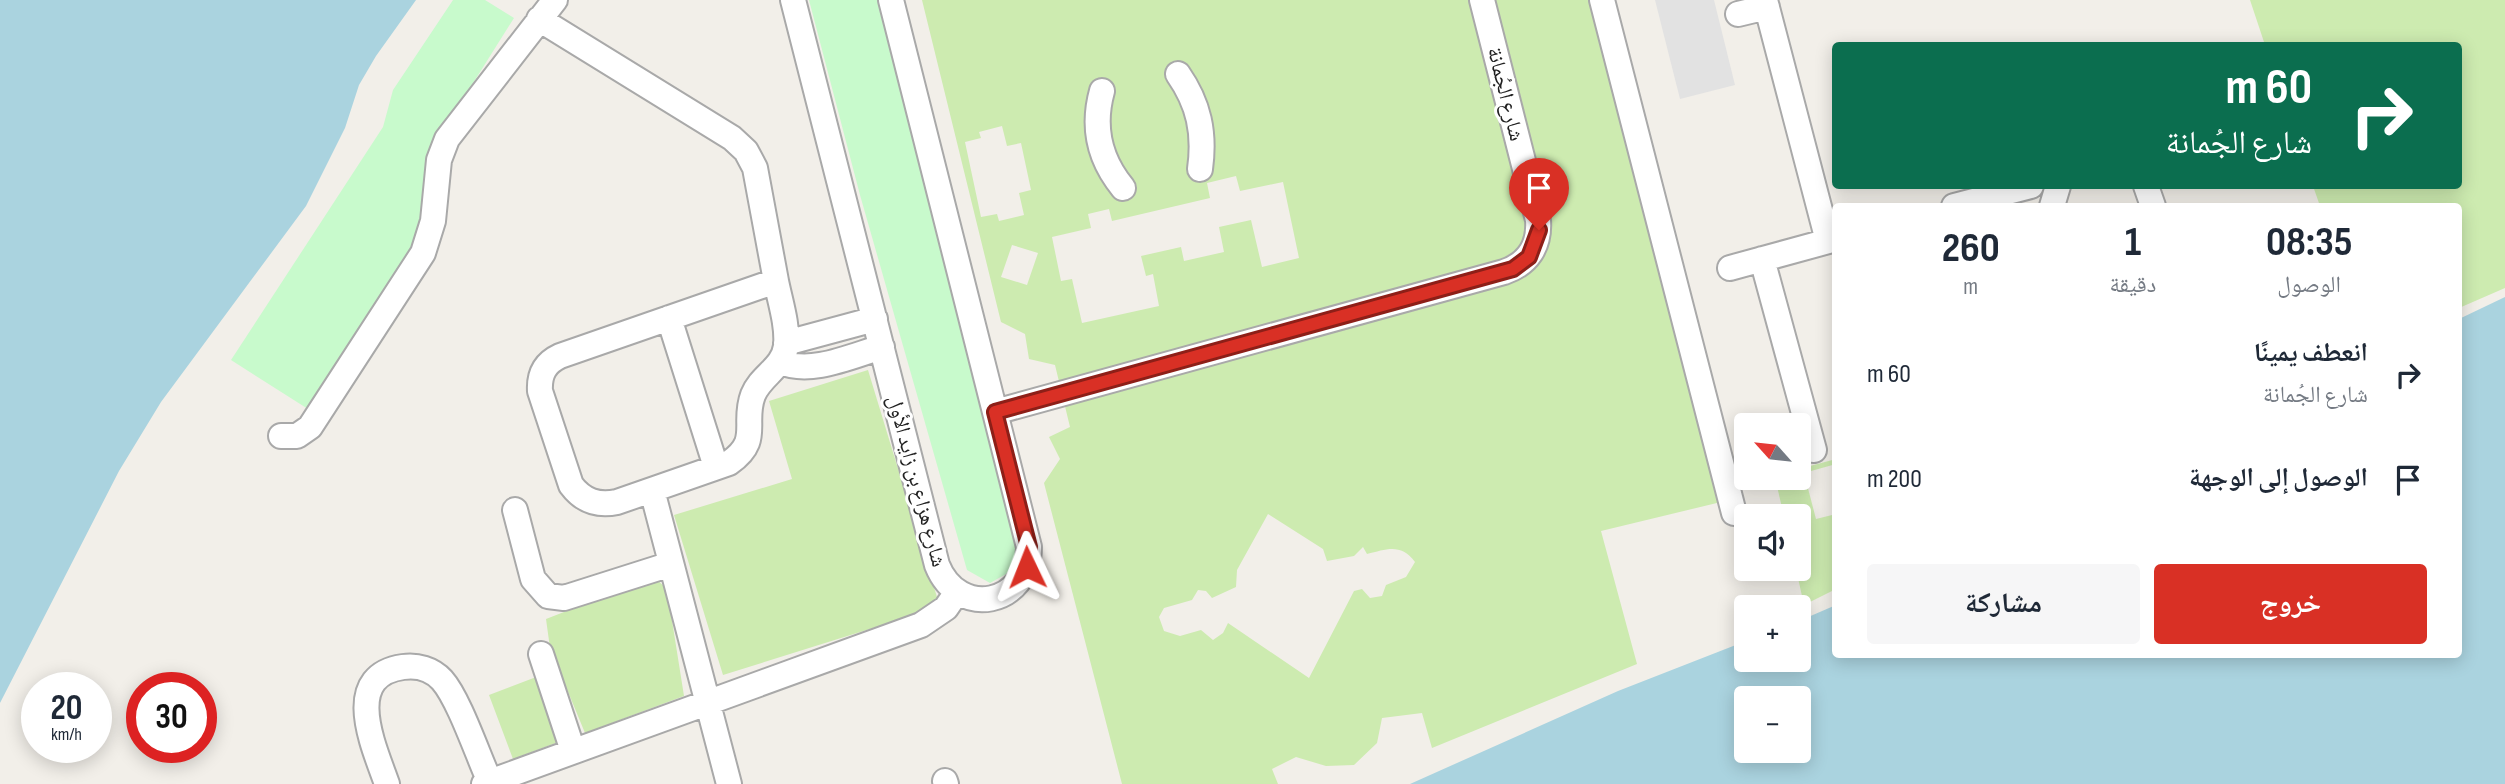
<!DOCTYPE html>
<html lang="ar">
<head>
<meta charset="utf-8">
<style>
	:root { --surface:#fff; --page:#f6f6f7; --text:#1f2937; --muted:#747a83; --accent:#d93025 }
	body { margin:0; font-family:"Sofia Sans Condensed","Noto Naskh Arabic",sans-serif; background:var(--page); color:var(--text); direction:rtl; height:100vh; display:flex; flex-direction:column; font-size:26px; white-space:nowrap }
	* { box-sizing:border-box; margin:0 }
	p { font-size:23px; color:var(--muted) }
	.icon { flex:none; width:38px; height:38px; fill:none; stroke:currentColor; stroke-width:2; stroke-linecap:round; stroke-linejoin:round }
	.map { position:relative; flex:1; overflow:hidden; direction:ltr }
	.details { position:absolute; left:1832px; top:203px; width:630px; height:455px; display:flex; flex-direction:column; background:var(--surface); border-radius:7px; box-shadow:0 4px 18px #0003; direction:rtl }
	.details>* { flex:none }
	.hud { position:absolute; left:1832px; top:42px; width:630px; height:147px; border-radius:7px; box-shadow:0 4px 18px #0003; direction:rtl; background:#0b6e4f; color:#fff; overflow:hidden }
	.needle { width:46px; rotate:297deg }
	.buttons { position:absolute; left:1734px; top:413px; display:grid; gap:14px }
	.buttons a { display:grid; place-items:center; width:77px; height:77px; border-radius:7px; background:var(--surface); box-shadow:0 4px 18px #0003; font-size:35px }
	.speed { position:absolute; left:21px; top:672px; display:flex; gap:14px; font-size:35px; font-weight:700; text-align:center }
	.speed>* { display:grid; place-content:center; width:91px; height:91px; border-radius:50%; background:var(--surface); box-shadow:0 4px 18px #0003; line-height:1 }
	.speed small { font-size:18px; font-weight:400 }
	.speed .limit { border:10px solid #d22; background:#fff; color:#111 }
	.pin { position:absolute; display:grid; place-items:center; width:60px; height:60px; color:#fff; margin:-72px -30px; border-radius:50% 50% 50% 0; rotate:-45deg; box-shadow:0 0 7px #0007 }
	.pin .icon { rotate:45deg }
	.me { position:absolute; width:77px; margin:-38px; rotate:358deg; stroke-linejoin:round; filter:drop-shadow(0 0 5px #0008) }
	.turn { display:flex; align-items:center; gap:24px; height:147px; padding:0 35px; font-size:32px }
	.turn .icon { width:91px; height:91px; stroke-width:2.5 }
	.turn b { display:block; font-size:49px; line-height:60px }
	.eta { display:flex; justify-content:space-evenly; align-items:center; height:119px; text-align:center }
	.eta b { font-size:42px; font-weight:700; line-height:49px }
	.primary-button { display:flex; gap:14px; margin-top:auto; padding:14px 35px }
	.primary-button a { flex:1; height:80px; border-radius:7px; background:var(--accent); color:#fff; font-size:28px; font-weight:700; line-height:80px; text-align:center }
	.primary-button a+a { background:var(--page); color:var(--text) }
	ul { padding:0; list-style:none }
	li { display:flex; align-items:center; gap:21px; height:105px; padding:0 35px }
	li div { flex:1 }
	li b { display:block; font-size:26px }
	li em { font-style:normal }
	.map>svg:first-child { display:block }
	.grass { fill:#cdebb0; fill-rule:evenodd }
	.park { fill:#c8facc }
	.parking { fill:#e2e2e2 }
	.water { fill:#aad3df; fill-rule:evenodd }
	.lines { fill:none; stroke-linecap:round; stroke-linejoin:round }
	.minor-casing { stroke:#a9a9a9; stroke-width:28 }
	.minor { stroke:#fff; stroke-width:24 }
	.route-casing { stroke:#8d1f18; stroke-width:18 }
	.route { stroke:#d93025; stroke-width:12 }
	.labels { text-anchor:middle; stroke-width:6; stroke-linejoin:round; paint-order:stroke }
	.street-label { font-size:21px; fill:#222; stroke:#fff }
</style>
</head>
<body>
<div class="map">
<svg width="2505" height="784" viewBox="0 0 2505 784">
	<rect width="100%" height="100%" fill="#f2efe9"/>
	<!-- grass -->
	<path class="grass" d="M922,0h673l126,502 -120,29 36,133 -205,84 -10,-35 -40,5 -5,25 -23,22 -28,1 -30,-9 -24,12 6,15h-156l-78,-301 16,-24 -11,-22 21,-10 -15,-62 -26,-6 -4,-25 -24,-12zM1002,126l5,20 14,-3 10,47 -12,3 5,22 -25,6 -2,-7 -16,3 -16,-75 16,-4 -2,-6zM1236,176l4,15 43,-9 16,76 -37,9 -11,-47 -32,7 5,25 -40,9 -3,-14 -40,9 5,20 7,-2 6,32 -77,17 -10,-44 -11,2 -9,-44 39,-9 -3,-14 21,-5 3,12 98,-23 -3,-15zM1012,245l26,8 -11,32 -26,-8zM1268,514l55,35 4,12 27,-5 9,-9 4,7c20,-5 34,-11 48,8l-9,15 -20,8 -4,11 -12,2 -8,-9 -8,2 -45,87 -81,-55 -5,10 -10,7 -12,-10 -21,6 -16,-5 -5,-14 5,-9 28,-8 6,-10 8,1 6,7 24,-11 1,-17z
		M2250,0h255v288l-46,20v-102h-139l-7,-20h146v-140l-194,-1z
		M868,370l72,237 -217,68 -49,-160 118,-36 -23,-78z
		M1836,459v5l-32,9 12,46 20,-5v75l-32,16 -8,-36h3v-53h-15l-9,-38h24v-9z
		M654,577l13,12 17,107 -99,37 -35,-85 -4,-29z
		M544,674l25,64 -56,21 -24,-64z"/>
	<!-- park -->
	<path class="park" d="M453,0h32l29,18 -83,132 -7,78 -116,181 -77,-49 152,-233 10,-37z
		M809,0h76l137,538 -7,31 -25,14 -23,-13 -107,-375z"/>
	<!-- parking -->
	<path class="parking" d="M1655,0h59l21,85 -55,14z"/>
	<!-- water -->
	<path class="water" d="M0,0h416l-40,56 -17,29 -14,43 -39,78 -145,196 -42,69 -119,232z
		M2505,297v487h-1095l208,-93 128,-50v19h53v-39l37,-16v49h623v-335zM1746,698h53v53h-53z"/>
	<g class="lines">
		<defs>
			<path id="minor" d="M793,0l144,565c22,55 92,40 92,-18l-138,-547
				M1602,0l132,513
				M1765,0l63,241
				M1738,14l29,-7
				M539,19l193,119 14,13 9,17 21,113
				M1178,74c21,30 27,59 22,95
				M1102,91c-10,36 -3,68 21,97
				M2146,186l7,20
				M1954,206l77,-20
				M2052,206l6,-20
				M1762,259l52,191
				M1730,268l106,-29
				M776,281c4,20 12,44 10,65 -3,22 -25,29 -33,49 -11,29 9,45 -24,68l-112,39c-19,4 -34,-1 -46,-17l-31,-94c-1,-17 5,-28 20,-35z
				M669,318l47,149
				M786,343l89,-24
				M780,362c32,13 71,-6 102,-15
				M995,412l509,-140c24,-8 36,-26 34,-52l-56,-220
				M281,436h16l13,-9 113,-174 10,-32 6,-61 8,-21 108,-139
				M652,490l77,294
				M515,510l18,69 15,17 16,2 107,-34
				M541,654l32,97
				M945,781l1,3
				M387,784c-12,-35 -47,-108 16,-117 14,-2 29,2 39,13 17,19 36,76 48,102
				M484,784l437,-159 25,-17 11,-16"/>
		</defs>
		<!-- minor casing -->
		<use href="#minor" class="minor-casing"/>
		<!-- minor -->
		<use href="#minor" class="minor"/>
	</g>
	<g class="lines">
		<defs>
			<path id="route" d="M1027,567l2,-20 -34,-135 518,-143 16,-12 10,-27"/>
		</defs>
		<!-- route casing -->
		<use href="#route" class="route-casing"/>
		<!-- route -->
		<use href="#route" class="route"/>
	</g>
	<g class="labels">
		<!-- street labels -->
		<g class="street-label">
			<text transform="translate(1506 94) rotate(76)" y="7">شارع الجُمانة</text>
			<text transform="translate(917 481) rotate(75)" y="7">شارع هزاع بن زايد الأول</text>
		</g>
	</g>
</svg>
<div class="buttons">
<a><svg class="needle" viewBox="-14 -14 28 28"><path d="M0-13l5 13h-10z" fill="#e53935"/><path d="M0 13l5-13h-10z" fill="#747a83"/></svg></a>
<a><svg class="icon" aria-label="sound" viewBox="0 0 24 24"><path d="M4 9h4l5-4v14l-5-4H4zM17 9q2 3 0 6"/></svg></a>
<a>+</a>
<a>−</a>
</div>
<div class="speed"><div>20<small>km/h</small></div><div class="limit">30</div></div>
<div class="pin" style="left:1539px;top:230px;background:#d93025"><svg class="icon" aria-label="arrive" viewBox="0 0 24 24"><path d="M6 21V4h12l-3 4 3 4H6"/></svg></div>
<svg class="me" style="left:1027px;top:567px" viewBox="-20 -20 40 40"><path d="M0-17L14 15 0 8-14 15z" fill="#d93025" stroke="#fff" stroke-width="4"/></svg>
<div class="hud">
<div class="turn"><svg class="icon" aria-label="right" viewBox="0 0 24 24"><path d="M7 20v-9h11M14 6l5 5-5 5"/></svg><div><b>60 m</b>شارع الجُمانة</div></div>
</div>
<section class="details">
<div class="eta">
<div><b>08:35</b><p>الوصول</p></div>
<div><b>1</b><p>دقيقة</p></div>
<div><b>260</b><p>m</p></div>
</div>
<ul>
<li><svg class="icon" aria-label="right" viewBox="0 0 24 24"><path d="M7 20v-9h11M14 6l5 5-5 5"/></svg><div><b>انعطف يمينًا</b><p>شارع الجُمانة</p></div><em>60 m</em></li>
<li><svg class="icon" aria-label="arrive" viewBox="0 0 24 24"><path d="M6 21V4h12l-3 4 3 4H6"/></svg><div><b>الوصول إلى الوجهة</b></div><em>200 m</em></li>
</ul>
<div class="primary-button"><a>خروج</a><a>مشاركة</a></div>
</section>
</div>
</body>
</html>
